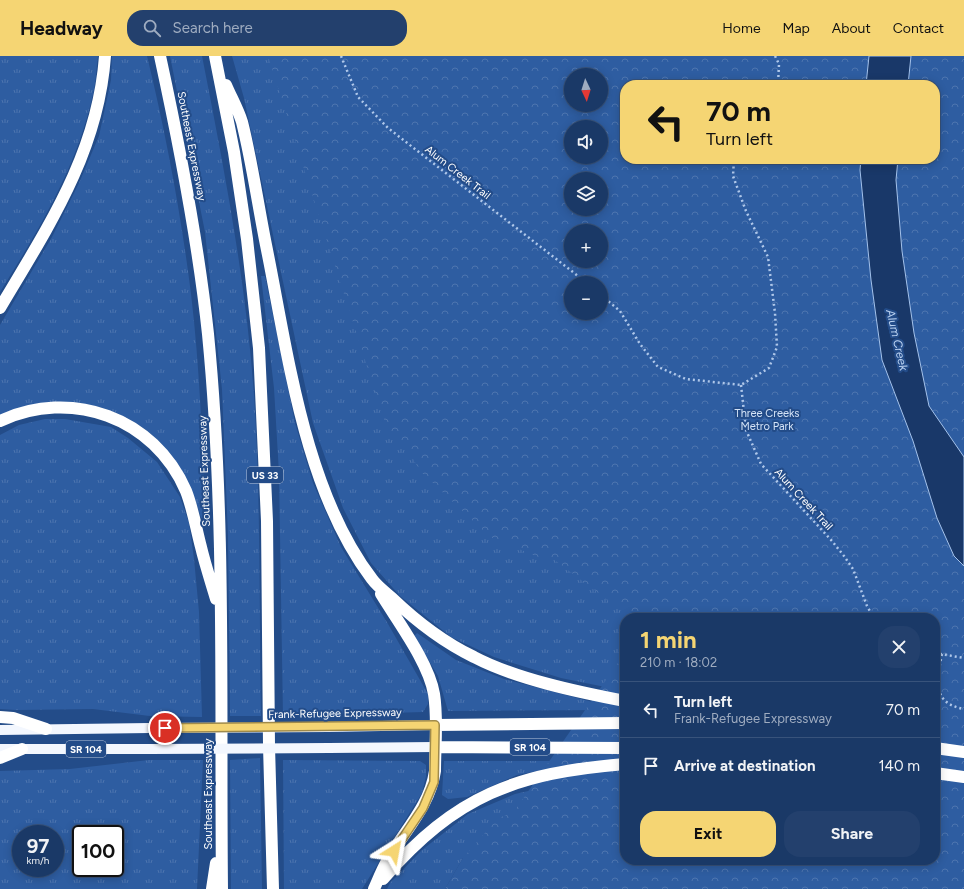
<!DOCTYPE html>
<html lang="en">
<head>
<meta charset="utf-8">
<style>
	:root { --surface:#1a3967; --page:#23406d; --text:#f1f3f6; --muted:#9facc0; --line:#38537b; --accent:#f5d573 }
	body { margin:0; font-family:Figtree,sans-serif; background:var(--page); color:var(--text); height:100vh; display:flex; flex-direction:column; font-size:15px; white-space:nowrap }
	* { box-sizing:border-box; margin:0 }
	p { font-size:13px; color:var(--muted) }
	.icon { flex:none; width:22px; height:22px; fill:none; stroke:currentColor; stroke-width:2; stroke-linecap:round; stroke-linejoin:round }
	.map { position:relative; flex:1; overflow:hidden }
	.sheet { position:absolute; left:620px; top:557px; width:320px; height:252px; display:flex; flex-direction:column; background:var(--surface); border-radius:16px; box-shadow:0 2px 10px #0003,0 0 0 1px var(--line) }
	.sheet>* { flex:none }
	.hud { position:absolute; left:620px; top:24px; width:320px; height:84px; border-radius:16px; box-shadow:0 2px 10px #0003,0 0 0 1px var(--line); background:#f5d573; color:#111; overflow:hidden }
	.needle { width:26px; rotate:176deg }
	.tools { position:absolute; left:564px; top:12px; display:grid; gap:8px }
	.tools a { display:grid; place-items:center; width:44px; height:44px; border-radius:50%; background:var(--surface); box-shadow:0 2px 10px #0003,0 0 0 1px var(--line); font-size:20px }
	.speed { position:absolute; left:12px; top:769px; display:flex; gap:8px; font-size:20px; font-weight:700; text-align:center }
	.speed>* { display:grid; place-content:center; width:52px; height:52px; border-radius:50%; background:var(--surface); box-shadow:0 2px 10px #0003,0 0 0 1px var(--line); line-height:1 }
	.speed small { font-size:10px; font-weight:400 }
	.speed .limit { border:2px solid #111; border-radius:6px; background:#fff; color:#111 }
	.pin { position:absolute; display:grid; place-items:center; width:34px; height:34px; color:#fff; margin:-17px; border:2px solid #fff; border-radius:50%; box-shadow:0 1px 4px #0007 }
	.me { position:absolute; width:44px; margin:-22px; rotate:34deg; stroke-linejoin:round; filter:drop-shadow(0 0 3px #0008) }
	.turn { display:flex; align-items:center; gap:14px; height:84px; padding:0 20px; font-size:18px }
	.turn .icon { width:52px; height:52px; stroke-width:2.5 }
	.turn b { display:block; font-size:28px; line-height:34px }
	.round { display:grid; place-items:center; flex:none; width:42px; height:42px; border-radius:16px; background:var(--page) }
	.overview { display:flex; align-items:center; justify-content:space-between; height:68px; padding:0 20px }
	h1 { font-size:24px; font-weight:700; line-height:30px; color:var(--accent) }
	.cta { display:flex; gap:8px; margin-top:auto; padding:8px 20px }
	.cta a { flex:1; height:46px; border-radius:16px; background:var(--accent); color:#111; font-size:16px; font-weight:700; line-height:46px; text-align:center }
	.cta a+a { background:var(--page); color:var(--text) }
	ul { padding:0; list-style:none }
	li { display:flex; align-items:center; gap:12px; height:56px; padding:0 20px; border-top:1px solid var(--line) }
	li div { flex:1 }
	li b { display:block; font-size:15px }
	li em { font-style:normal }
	header { display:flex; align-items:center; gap:24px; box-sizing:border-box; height:56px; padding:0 20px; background:var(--accent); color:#111 }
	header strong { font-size:19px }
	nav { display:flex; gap:22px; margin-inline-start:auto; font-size:14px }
	.search { width:280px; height:36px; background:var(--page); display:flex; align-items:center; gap:10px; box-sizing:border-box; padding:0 14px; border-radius:16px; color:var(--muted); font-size:15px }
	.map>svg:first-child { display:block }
	.grass { fill:url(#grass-tufts); fill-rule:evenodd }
	.forest { fill:url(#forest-crowns); fill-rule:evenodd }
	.water { fill:#193869; stroke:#a4c2eb }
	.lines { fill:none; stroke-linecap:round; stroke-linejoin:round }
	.path { stroke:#b0c8ea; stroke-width:2.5; stroke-dasharray:2 3; stroke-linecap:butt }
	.primary { stroke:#f3f7fe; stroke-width:10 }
	.motorway { stroke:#fff; stroke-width:12 }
	.primary-bridge { stroke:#f3f7fe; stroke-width:10 }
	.route-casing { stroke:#9f8a4b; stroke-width:10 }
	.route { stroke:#f5d573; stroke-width:7 }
	.labels { text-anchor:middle; stroke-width:4; stroke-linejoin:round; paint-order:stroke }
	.shield { fill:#234c89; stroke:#bdc9dc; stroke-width:1 }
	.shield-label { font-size:10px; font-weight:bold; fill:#fff }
	.street-label { font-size:11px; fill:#fff; stroke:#234c89 }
	.park-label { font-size:11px; fill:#d4e3f7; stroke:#234c89 }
	.water-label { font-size:12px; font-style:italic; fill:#bbd2f1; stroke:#234c89 }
</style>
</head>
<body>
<header>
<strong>Headway</strong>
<div class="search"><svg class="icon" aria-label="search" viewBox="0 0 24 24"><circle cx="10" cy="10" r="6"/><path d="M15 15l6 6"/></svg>Search here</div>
<nav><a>Home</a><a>Map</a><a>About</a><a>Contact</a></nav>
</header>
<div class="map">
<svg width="964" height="833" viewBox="0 0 964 833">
	<defs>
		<pattern id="grass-tufts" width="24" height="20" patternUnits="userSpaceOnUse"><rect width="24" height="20" fill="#2e5da1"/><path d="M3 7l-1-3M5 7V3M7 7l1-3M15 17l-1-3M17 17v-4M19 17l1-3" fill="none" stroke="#4d75af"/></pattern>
		<pattern id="forest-crowns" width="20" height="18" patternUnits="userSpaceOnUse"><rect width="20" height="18" fill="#2e5da1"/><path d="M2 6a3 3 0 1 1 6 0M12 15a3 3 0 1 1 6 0" fill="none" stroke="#4d75af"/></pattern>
	</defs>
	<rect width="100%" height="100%" fill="#234c89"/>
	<!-- grass -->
	<path class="grass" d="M0,0h98c-2,14 -2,29 -6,42 -16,71 -54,133 -92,194z
		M112,0h35c19,78 34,158 44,238 9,74 11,149 15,223l-5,1c-6,-20 -13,-38 -25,-56 -38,-58 -114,-74 -176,-47v-90l52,-88 27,-54 20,-47 12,-56z
		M170,0h32c22,112 44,225 52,339 7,107 5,214 7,321h-31l-2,-180 -6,-147 -17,-157z
		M232,0h62l298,498 132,64h-99v73l-64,-13 -67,-21 -43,-20 -51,-41 -29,-33 -28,-55 -30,-85 -69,-325z
		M261,220h4l30,147 18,60 28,64 47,77 40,70v10l-5,8 -140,4 -4,-243 -5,-85z
		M45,363h20l46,8 17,11 29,24 23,35 9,26 5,36 5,53 3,105 -52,-1 -57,-7 -77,1 -16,-1v-274l19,-10z
		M417,577l39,27 48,19 104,27 -1,4 -159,1 -10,-35 -24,-40z
		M260,702l2,131h-31l-1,-129z
		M149,704h54l-6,129h-197v-118l70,-2zM21,778h34v34h-34zM81,778h34v34h-34z
		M283,704l137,1 6,4v11l-4,17 -60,96h-78z
		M444,705h113v6l-40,8 -50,22 -19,2 -6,-4z
		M582,723l43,81 339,1v28l-501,-31 -18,31h-58l3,-6 32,-33 46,-36 47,-20z"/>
	<!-- forest -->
	<path class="forest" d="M268,0h696v833h-519l18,-31 35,-40 15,-5 112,-160v207h310v-242h-304l-79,-60 -9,1 -53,-22 -69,-65 -14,-23 -18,-14zM571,19h30v30h-30zM625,29h310v74h-310zM571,71h30v30h-30zM571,123h30v30h-30zM571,175h30v30h-30zM571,227h30v30h-30z"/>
	<!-- water -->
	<path class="water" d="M869,0h42l-3,29h-42z
		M861,103h37l-2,21 6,71 12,82 15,73 35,51v109l-10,-10 -17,-38 -24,-77 -31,-81 -11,-80 -11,-110z"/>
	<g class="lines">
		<!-- path -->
		<path class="path" d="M341,0l17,41 30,31 199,155
			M775,0l4,8 -1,21
			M601,239l19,16 20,33 18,23 28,12 55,6 28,-17 8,-21 -2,-34 -7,-56 -22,-46 -13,-35 1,-17
			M741,329l5,45 15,34 71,77 12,15 9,13 14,37 7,12
			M935,597l29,5
			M942,598c-5,26 -11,49 22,55"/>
		<!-- primary -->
		<path class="primary" d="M328,671l107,-2
			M0,674l150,-2
			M329,692l106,-1
			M0,693h150"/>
		<!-- motorway -->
		<path class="motorway" d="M160,0c20,92 38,184 48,278 18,184 12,370 14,555
			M215,0l19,96 13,87 12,109 8,173 2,225 4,143
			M226,29c5,12 12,24 16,37 10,40 16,83 24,123 22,108 38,245 106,334 5,7 13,13 20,19 25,24 51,44 82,59 42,22 104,35 151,44
			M0,252c48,-81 98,-155 105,-252
			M0,365c71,-33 154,-4 186,70 7,18 10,37 15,56 4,17 10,35 15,52
			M0,661l13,1 33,11
			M435,669l190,-2
			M435,691l190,1
			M935,692l29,4
			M0,702l22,-9
			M935,717l29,4
			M383,823c73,-84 133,-106 242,-115
			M212,833l4,-26
			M374,833c4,-9 8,-19 13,-28 17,-30 43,-55 48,-90 0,-25 3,-52 -1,-77 -5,-31 -36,-72 -53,-100"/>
		<!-- primary-bridge -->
		<path class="primary-bridge" d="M150,672l178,-1
			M150,693l179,-1"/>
	</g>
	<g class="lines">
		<defs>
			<path id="route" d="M165,672l270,-3 -1,57 -11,26 -29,43"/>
		</defs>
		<!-- route casing -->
		<use href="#route" class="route-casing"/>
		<!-- route -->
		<use href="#route" class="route"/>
	</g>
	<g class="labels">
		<!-- shield labels -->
		<g class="shield">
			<rect x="247" y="411" width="36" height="16" rx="3"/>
			<rect x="510" y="683" width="40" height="16" rx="3"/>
			<rect x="66" y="685" width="40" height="16" rx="3"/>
		</g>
		<g class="shield-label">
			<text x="265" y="423">US 33</text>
			<text x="530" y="695">SR 104</text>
			<text x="86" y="697">SR 104</text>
		</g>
		<!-- street labels -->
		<g class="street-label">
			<text transform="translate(192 90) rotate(79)" y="4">Southeast Expressway</text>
			<text transform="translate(458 116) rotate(38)" y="4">Alum Creek Trail</text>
			<text transform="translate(204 415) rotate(-92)" y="4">Southeast Expressway</text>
			<text transform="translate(804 443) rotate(47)" y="4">Alum Creek Trail</text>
			<text transform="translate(335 657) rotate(-1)" y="4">Frank-Refugee Expressway</text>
			<text transform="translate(208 738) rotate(-90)" y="4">Southeast Expressway</text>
		</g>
		<!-- park labels -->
		<g class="park-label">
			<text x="767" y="361">Three Creeks<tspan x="767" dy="13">Metro Park</tspan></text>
		</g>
		<!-- water labels -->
		<g class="water-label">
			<text transform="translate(897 284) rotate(77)" y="4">Alum Creek</text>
		</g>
	</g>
</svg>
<div class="tools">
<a><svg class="needle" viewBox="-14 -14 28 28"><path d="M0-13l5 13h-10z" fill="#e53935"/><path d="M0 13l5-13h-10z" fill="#9facc0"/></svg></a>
<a><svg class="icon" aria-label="sound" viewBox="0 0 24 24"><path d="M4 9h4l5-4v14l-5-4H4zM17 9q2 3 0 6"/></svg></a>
<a><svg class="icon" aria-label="layers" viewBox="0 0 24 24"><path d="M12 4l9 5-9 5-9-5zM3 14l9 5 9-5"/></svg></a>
<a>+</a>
<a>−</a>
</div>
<div class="speed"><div>97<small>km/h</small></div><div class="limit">100</div></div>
<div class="pin" style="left:165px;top:672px;background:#d93025"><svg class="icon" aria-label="arrive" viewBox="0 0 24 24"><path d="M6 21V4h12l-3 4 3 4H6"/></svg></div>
<svg class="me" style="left:394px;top:795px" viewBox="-20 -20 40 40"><path d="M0-17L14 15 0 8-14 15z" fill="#f5d573" stroke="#fff" stroke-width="4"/></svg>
<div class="hud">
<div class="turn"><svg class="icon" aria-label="left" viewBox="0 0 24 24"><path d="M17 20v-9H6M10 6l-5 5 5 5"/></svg><div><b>70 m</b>Turn left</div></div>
</div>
<section class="sheet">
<div class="overview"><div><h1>1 min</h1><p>210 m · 18:02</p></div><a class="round"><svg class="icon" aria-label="close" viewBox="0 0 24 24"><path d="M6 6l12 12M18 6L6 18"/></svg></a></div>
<ul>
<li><svg class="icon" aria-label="left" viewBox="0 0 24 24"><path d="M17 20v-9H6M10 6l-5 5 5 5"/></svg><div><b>Turn left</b><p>Frank-Refugee Expressway</p></div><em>70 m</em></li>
<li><svg class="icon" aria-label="arrive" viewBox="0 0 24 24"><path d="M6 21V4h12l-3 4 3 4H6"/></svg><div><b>Arrive at destination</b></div><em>140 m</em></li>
</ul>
<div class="cta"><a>Exit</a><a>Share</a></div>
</section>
</div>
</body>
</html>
